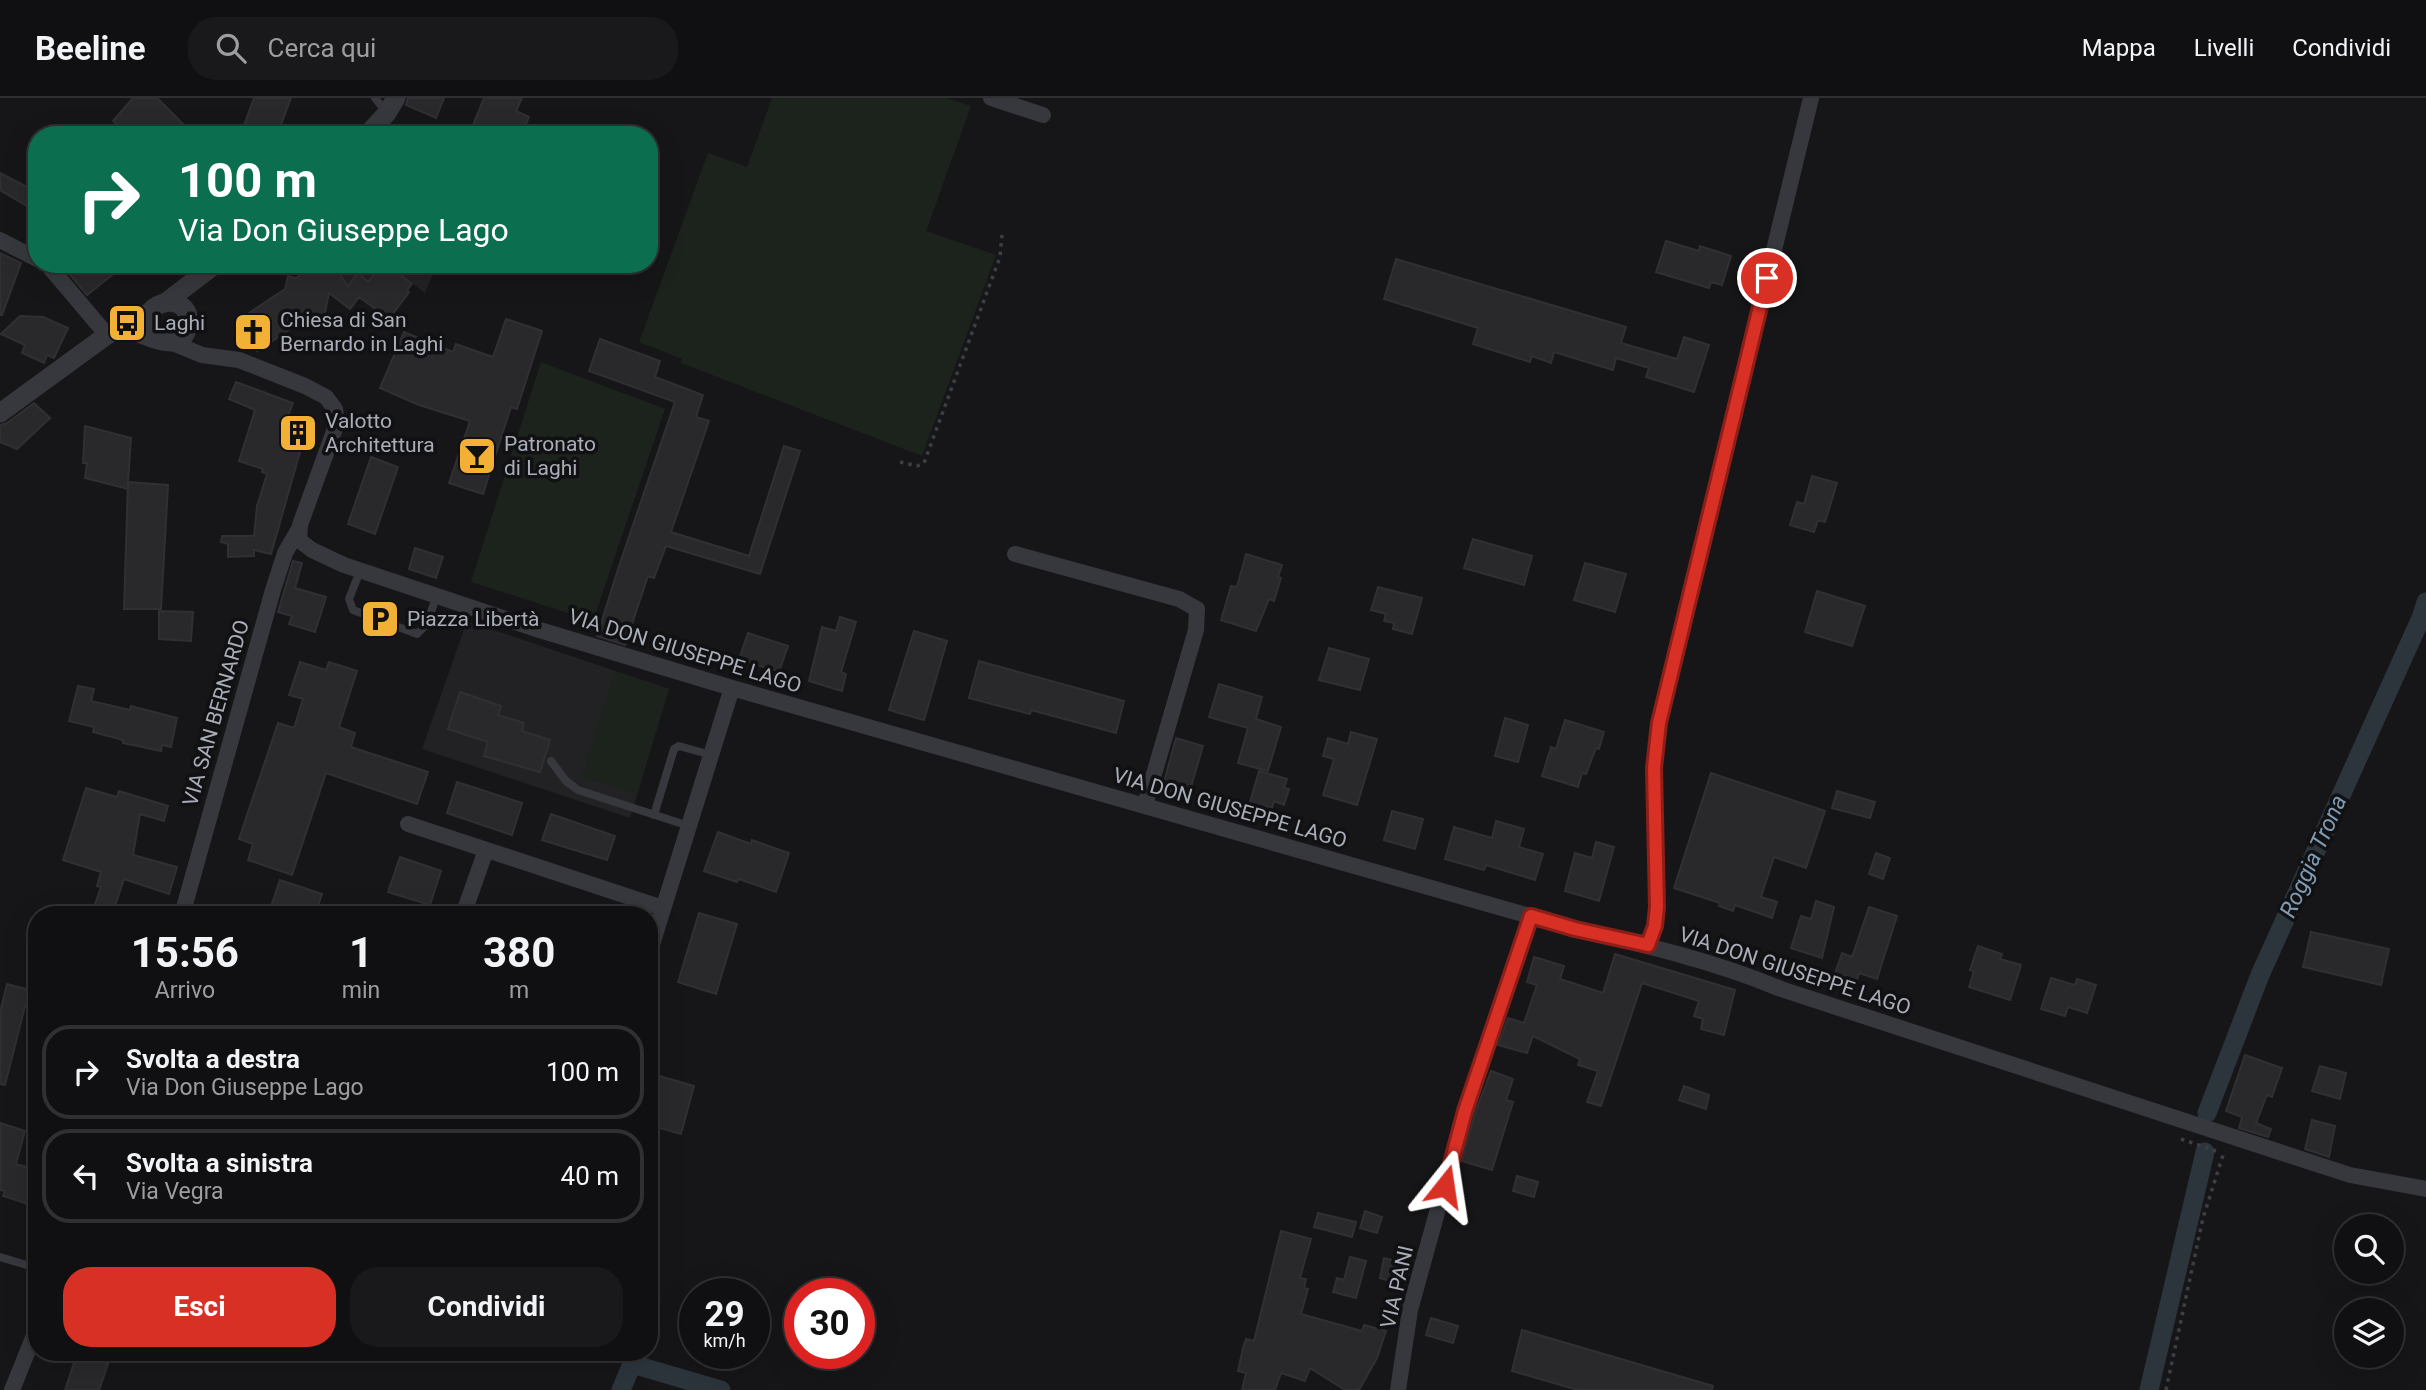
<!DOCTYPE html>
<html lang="it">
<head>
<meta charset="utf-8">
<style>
	:root { --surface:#101012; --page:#19191b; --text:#f1f3f6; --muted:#9c9d9f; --line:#303032; --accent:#d93025 }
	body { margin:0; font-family:Roboto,sans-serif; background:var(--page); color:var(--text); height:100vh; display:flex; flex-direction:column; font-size:26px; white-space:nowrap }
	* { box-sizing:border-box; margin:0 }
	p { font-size:23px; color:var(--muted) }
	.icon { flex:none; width:38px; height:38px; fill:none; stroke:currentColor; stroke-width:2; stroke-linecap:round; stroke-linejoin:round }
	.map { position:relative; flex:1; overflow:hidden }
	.panel { position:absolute; left:28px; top:808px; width:630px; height:455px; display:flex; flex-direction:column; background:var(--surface); border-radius:28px; box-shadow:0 7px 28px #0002,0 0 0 2px var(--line) }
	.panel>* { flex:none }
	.hud { position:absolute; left:28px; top:28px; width:630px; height:147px; border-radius:28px; box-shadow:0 7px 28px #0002,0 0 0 2px var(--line); background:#0b6e4f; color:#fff; overflow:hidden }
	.tools { position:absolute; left:2334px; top:1116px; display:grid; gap:14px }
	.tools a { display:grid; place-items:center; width:70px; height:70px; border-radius:50%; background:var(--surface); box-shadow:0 7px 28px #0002,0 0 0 2px var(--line); font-size:35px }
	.speed { position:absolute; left:679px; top:1180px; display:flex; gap:14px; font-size:35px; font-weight:700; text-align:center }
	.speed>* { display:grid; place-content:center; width:91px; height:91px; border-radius:50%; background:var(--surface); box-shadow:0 7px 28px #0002,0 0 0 2px var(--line); line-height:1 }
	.speed small { font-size:18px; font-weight:400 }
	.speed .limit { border:10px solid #d22; background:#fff; color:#111 }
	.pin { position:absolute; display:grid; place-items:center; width:60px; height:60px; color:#fff; margin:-30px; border:4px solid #fff; border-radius:50%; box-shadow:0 2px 7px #0007 }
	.me { position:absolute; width:77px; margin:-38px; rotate:15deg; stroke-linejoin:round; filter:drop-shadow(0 0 5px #0008) }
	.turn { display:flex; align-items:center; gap:24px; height:147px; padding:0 35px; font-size:32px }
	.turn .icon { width:91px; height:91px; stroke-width:2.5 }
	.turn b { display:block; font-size:49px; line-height:60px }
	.eta { display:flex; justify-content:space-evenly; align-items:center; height:119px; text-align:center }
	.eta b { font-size:42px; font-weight:700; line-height:49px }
	.cta { display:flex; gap:14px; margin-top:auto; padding:14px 35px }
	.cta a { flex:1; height:80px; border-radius:28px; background:var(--accent); color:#fff; font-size:28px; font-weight:700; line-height:80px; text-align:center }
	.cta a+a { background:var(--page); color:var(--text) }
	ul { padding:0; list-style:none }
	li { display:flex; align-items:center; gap:21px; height:94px; margin:0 14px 10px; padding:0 21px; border:4px solid var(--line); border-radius:28px }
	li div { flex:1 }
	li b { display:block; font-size:26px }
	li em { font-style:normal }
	header { display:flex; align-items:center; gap:42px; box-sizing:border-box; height:98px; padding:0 35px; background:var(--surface); border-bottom:2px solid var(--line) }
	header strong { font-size:33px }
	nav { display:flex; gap:38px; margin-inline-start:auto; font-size:24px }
	.search { width:490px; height:63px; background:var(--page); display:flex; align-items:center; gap:18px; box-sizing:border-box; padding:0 24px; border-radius:28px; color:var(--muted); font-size:26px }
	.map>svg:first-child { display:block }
	.built { fill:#222225 }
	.green { fill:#1c231d }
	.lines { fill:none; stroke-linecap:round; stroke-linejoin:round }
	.canal { stroke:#2c353c; stroke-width:19 }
	.building { fill:#29292c; stroke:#303034; stroke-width:2 }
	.path { stroke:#3d3f44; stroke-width:3.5; stroke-dasharray:3.5 5; stroke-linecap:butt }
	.service { stroke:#37383d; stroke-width:8 }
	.minor { stroke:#37383d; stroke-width:16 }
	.tertiary { stroke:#37383d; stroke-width:19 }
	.route-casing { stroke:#8d1f18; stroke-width:18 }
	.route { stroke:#d93025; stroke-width:12 }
	.labels { text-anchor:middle; stroke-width:7; stroke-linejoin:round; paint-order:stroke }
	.poi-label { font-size:21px; fill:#a8adb8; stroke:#111113; text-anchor:start }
	.street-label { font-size:21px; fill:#a8adb8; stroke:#111113 }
	.water-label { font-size:23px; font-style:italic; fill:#7f9bb3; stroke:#111113 }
</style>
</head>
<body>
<header>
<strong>Beeline</strong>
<div class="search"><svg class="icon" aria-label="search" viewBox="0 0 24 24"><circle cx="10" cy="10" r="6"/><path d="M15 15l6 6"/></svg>Cerca qui</div>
<nav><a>Mappa</a><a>Livelli</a><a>Condividi</a></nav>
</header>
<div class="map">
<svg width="2426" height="1292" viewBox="0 0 2426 1292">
	<rect width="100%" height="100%" fill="#161618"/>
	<!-- built -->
	<path class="built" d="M319,166h65l-16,18 -10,-9 -9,12 -14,-18z
		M387,166h50l-12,29z
		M467,523l202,68 -39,129 -208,-69z"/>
	<!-- green -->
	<path class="green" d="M772,0h174l25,8 -45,125 70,24 -74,201 -241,-93 1,-4 -43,-17 69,-189 39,14z
		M541,264l124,47 -72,212 -122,-39z
		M615,573l54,18 -33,105 -54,-17z"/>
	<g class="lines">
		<!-- canal -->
		<path class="canal" d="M2207,1015l53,-138 161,-357 5,-16
			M621,1292l11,-26 89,26
			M2149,1292l56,-238"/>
	</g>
	<!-- building -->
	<path class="building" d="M133,0h24l37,37h-66l-15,-14z
		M254,0h37l-14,37h-25l-10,-4z
		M408,0h36l-8,20 -30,-13z
		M484,0h38l-6,13 13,6 -8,18h-52z
		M0,75l37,19v20l-37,-22z
		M1666,143l33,10 1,-5 31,10 -9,29 -11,-3 -2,6 -53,-16z
		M0,155l21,10 -19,52h-2z
		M1396,161l230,68 -5,16 56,16 7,-22 25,8 -15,47 -48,-15 3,-9 -33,-10 -3,12 -59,-18 -3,11 -19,-7 -2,6 -57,-18 5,-16 -94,-29z
		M61,166h42l9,11 -25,20z
		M317,166l18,3 13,19 10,-13 10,9 14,-18h5l25,20 -5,6 2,2 -20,27 -30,-22 -9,12 -21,-16 -6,29 -16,-4 -50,33 -20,-30 48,-32 3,-13 8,2z
		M20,218l23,1 25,11 -14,30 -7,-3 -3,8 -22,-10 3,-8 -24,-11z
		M506,221l36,12 -25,78 -6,-2 -28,87 -34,-11 21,-62 -51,-16 -39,-17 24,-56 49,20 3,-8 37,13z
		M600,241l60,22 -5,16 48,18 -7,22 13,4 -38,111 78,24 35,-110 16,5 -40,123 -94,-28 -12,32 -6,-2 -23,69 -28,-9 22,-70 56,-164 -86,-31z
		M236,284l57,21 -5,13 20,8 -37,130 -17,-4v6l-26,1v-13l-7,-2 1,-6h32l3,-30 10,-32 -5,-2 1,-3 -24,-8 16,-51 -26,-11z
		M34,305l16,15 -33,31 -17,-7v-17l7,-2z
		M85,328l46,12 -3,44 40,3 -7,124h-37l4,-127v7l-43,-11 2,-15h-4z
		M371,359l27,10 -23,67 -27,-10z
		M1812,378l25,7 -12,39 -7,-2 -4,12 -24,-7 7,-23 7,2z
		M1473,441l59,17 -8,29 -60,-17z
		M415,450l28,9 -7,21 -27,-9z
		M1246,456l36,11 -4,12 3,1 -7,23 -5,-2 -13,32 -35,-11 10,-34 6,1z
		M293,463l9,2 -7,25 31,9 -11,35 -26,-8 3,-8 -14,-4z
		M1585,465l41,11 -11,38 -41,-12z
		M1378,489l44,11 -10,36 -19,-5 1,-6 -10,-2 2,-7 -15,-4z
		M1817,493l48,15 -13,40 -47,-14z
		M159,513l34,1 -2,29 -32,-2z
		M840,519l16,5 -15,50 5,2 -4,17 -33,-10 13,-54 14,4z
		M914,533l33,10 -23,79 -35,-10z
		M748,535l40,13 -9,26 -40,-13z
		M1329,550l40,11 -9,31 -41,-10z
		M979,563l145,40 -8,32 -85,-23 -1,4 -61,-16z
		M300,564l26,8 3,-8 28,9 -18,56 16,6 -4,14 77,25 -11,32 -91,-31 -34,102 -44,-15 5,-16 -14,-5 39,-116 16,5 9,-29 -14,-4z
		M1219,586l43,13 -6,22 25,8 -13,44 -30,-8 10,-35 -39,-11z
		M78,588l16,3 -3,12 39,9 1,-4 46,12 -6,29 -9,-2 -1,6 -38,-8v-3l-30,-8 1,-5 -25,-6z
		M460,594l41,14 -3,9 26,8 -2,8 28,9 -10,32 -56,-16 4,-14 -40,-13z
		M1505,620l23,7 -10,37 -23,-6z
		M1565,622l39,12 -5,17 -3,-1 -10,26 -4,-1 -4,14 -36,-11 9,-29 5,2z
		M1351,634l26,7 -20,66 -34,-10 11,-36 -11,-3 5,-18 20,6z
		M1176,640l27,8 -15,51 -26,-8z
		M1259,673l28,8 -3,9 5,1 -5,16 -10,-4 -2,7 -22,-6z
		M1711,675l114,38 -19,57 -32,-11 -13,40 16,5 -5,16 -37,-13 -2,6 -14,-5 1,-3 -46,-15z
		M457,684l65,21 -10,32 -65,-22z
		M86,690l31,9 2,-6 49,15 -4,15 -24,-7 -7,41 44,12 -8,27 -45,-15 -12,36 -19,-5 8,-23 -4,-1 4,-14 -38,-12z
		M1837,693l38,11 -5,16 -38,-10z
		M1392,713l31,8 -8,30 -31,-9z
		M551,716l64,22 -8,24 -65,-20z
		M1496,723l28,8 -5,18 24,7 -8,26 -49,-15 -2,5 -39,-11 9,-32 38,11z
		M718,734l33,12 1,-4 37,13 -13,39 -37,-13 -2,3 -33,-11z
		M1596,744l18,5 -15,54 -34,-10 10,-38 17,5z
		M1876,755l14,5 -7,21 -14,-5z
		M400,759l41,14 -11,34 -42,-13z
		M280,782l42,14 -7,21h-47z
		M1816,803l18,6 -12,51 -31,-10 10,-32 10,3z
		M1869,809l28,9 -20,63 -18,-6 -2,7 -22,-7 7,-20 10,4z
		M699,815l38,11 -21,70 -38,-12z
		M2311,834l78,17 -8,36 -78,-18z
		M1978,848l24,8 -2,5 21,6 -11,35 -41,-13 5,-16 -4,-1z
		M1615,856l120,36 -11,45 -23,-6 2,-10 -9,-3 5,-15 -57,-18 -41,123 -14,-4 11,-31 -20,-6 2,-6 -47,-23 -6,17 -29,-8 10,-27 16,5 13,-38 -10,-3 7,-25 30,9 -4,13 43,14z
		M2051,880l24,7 2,-6 19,6 -9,28 -19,-6 -3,9 -24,-7z
		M7,886l26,7 -4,16 -4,-1 -20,79 -5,-1v-71z
		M2245,957l37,13 -10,29 -5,-2 -11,28 15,6 -3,8 -29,-9 3,-11 -16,-6z
		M2320,968l26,7 -6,26 -28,-8z
		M1491,973l22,8 -7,21 7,2 -21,68 -30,-9 13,-48z
		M656,977l38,11 -13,48 -32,-9v-26z
		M1684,988l25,9 -3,14 -27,-9z
		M2312,1022l23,6 -6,31 -24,-8z
		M0,1025l25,8 -9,33 21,6v37l-34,-11 2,-5 -5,-1z
		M1517,1078l21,6 -4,15 -21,-6z
		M1365,1113l17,6 -5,16 -17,-5z
		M1318,1115l38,9 -4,15 -38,-10z
		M1281,1133l30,8 -11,39 6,1 -2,9 4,1 -7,25 61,17 2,-6 22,6 -9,27 -18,32h-14l-35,-22 -5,13 -24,-8 -6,17h-33l4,-17 -8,-2 5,-23 3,-9 8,2z
		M1350,1159l16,4 -10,37 -23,-6 4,-14 7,2z
		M1384,1160l19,5 -6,20 -17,-5z
		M1431,1220l27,8 -5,17 -27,-8z
		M1522,1232l191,56 -1,4h-134l-66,-19z
		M77,1256l31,10 -9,26h-34z"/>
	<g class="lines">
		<!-- path -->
		<path class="path" d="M900,364l17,4 7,-3 76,-206 2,-22
			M2181,1041l35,12
			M2166,1292l37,-172 21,-66"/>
		<!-- service -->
		<path class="service" d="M375,0l12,15
			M261,166l1,2
			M360,473l-11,28 4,11 64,24 10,-10 9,-27
			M551,663l15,20 12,9 111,36
			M654,717l20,-66 5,-3 32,9
			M0,1159l37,11"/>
		<!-- minor -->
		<path class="minor" d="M991,0l52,17
			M0,142l37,19
			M47,166l60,71
			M173,245l29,12 37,5 66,26 21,11 9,12 2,14 -37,102 -1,15 13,10 32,15 189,63 199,60 843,241c70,16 139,32 206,60l569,186 76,14
			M1015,456l164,45 18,10 -1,21 -51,175
			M408,726l255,84
			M182,817l91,-325 12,-37 15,-26
			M463,817l23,-65
			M1648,847l7,-19 2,-19 -3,-139 5,-45 152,-625
			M649,856l83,-266
			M12,1292l25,-62
			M1398,1292l12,-80 55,-199 66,-195"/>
		<!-- tertiary -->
		<path class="tertiary" d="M367,37l20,-22 9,-15
			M166,204l50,-38
			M124,229c17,6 61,32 64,-3 4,-38 -62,-21 -34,14
			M0,315l107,-78 43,-23"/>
	</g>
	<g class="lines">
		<defs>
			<path id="route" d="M1445,1088l20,-75 66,-195 44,13 73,16 7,-19 2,-19 -3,-139 5,-45 108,-445"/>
		</defs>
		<!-- route casing -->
		<use href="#route" class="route-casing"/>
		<!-- route -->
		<use href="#route" class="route"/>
	</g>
	<!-- icons -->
	<defs>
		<symbol id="bus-square" viewBox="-11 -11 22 22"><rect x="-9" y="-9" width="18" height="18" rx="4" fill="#f2b134" stroke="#111113"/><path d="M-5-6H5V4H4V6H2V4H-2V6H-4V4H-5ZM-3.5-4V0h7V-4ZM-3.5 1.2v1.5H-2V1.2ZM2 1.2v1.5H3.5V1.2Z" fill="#111"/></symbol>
		<symbol id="church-square" viewBox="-11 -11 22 22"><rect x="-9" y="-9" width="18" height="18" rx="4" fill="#f2b134" stroke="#111113"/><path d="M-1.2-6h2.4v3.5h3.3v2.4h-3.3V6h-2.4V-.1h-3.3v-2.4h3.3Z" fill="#111"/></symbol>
		<symbol id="building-square" viewBox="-11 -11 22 22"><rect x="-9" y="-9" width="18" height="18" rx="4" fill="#f2b134" stroke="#111113"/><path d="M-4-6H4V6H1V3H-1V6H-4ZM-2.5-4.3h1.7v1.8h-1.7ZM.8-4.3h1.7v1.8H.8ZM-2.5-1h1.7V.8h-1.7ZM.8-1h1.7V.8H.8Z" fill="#111"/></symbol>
		<symbol id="bar-square" viewBox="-11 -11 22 22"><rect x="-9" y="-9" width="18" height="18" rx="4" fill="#f2b134" stroke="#111113"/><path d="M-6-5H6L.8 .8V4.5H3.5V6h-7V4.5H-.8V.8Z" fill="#111"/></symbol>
		<symbol id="parking-square" viewBox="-11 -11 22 22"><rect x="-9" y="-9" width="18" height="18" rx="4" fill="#f2b134" stroke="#111113"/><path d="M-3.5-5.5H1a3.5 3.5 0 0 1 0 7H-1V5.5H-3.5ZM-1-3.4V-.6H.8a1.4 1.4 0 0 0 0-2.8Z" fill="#111"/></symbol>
	</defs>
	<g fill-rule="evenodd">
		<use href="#bus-square" x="105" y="203" width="44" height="44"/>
		<use href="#church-square" x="231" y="212" width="44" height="44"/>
		<use href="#building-square" x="276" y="313" width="44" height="44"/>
		<use href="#bar-square" x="455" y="336" width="44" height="44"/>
		<use href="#parking-square" x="358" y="499" width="44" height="44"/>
	</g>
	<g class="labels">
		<!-- poi labels -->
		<g class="poi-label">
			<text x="280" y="229">Chiesa di San<tspan x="280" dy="24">Bernardo in Laghi</tspan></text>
			<text x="154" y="232">Laghi</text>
			<text x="325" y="330">Valotto<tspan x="325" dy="24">Architettura</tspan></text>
			<text x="504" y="353">Patronato<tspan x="504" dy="24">di Laghi</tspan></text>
			<text x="407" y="528">Piazza Libertà</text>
		</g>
		<!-- street labels -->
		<g class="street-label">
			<text transform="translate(685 553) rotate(17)" y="7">VIA DON GIUSEPPE LAGO</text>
			<text transform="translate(216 615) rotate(-74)" y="7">VIA SAN BERNARDO</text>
			<text transform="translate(1230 710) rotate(16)" y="7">VIA DON GIUSEPPE LAGO</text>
			<text transform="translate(1795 873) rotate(18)" y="7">VIA DON GIUSEPPE LAGO</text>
			<text transform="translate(1397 1189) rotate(-77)" y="7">VIA PANI</text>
		</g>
		<!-- water labels -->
		<g class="water-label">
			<text transform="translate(2313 758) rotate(-66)" y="8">Roggia Trona</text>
		</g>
	</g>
</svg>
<div class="tools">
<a><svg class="icon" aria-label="search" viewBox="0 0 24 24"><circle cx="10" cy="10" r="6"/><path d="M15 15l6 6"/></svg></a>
<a><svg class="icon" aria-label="layers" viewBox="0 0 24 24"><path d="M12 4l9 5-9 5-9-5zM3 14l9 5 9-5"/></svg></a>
</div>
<div class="speed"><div>29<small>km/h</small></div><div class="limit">30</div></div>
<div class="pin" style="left:1767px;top:180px;background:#d93025"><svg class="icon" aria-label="arrive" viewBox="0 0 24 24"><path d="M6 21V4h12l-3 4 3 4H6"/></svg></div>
<svg class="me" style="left:1445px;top:1088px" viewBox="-20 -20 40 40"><path d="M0-17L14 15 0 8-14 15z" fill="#d93025" stroke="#fff" stroke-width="4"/></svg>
<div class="hud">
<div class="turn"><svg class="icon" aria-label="right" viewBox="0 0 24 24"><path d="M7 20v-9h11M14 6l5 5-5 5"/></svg><div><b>100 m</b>Via Don Giuseppe Lago</div></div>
</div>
<section class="panel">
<div class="eta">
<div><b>15:56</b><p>Arrivo</p></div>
<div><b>1</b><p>min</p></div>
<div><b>380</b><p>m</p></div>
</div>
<ul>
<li><svg class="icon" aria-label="right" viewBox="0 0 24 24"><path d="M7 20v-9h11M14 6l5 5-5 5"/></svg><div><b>Svolta a destra</b><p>Via Don Giuseppe Lago</p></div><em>100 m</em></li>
<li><svg class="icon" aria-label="left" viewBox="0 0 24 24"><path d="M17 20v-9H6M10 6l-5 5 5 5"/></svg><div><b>Svolta a sinistra</b><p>Via Vegra</p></div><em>40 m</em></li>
</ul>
<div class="cta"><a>Esci</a><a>Condividi</a></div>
</section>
</div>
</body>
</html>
